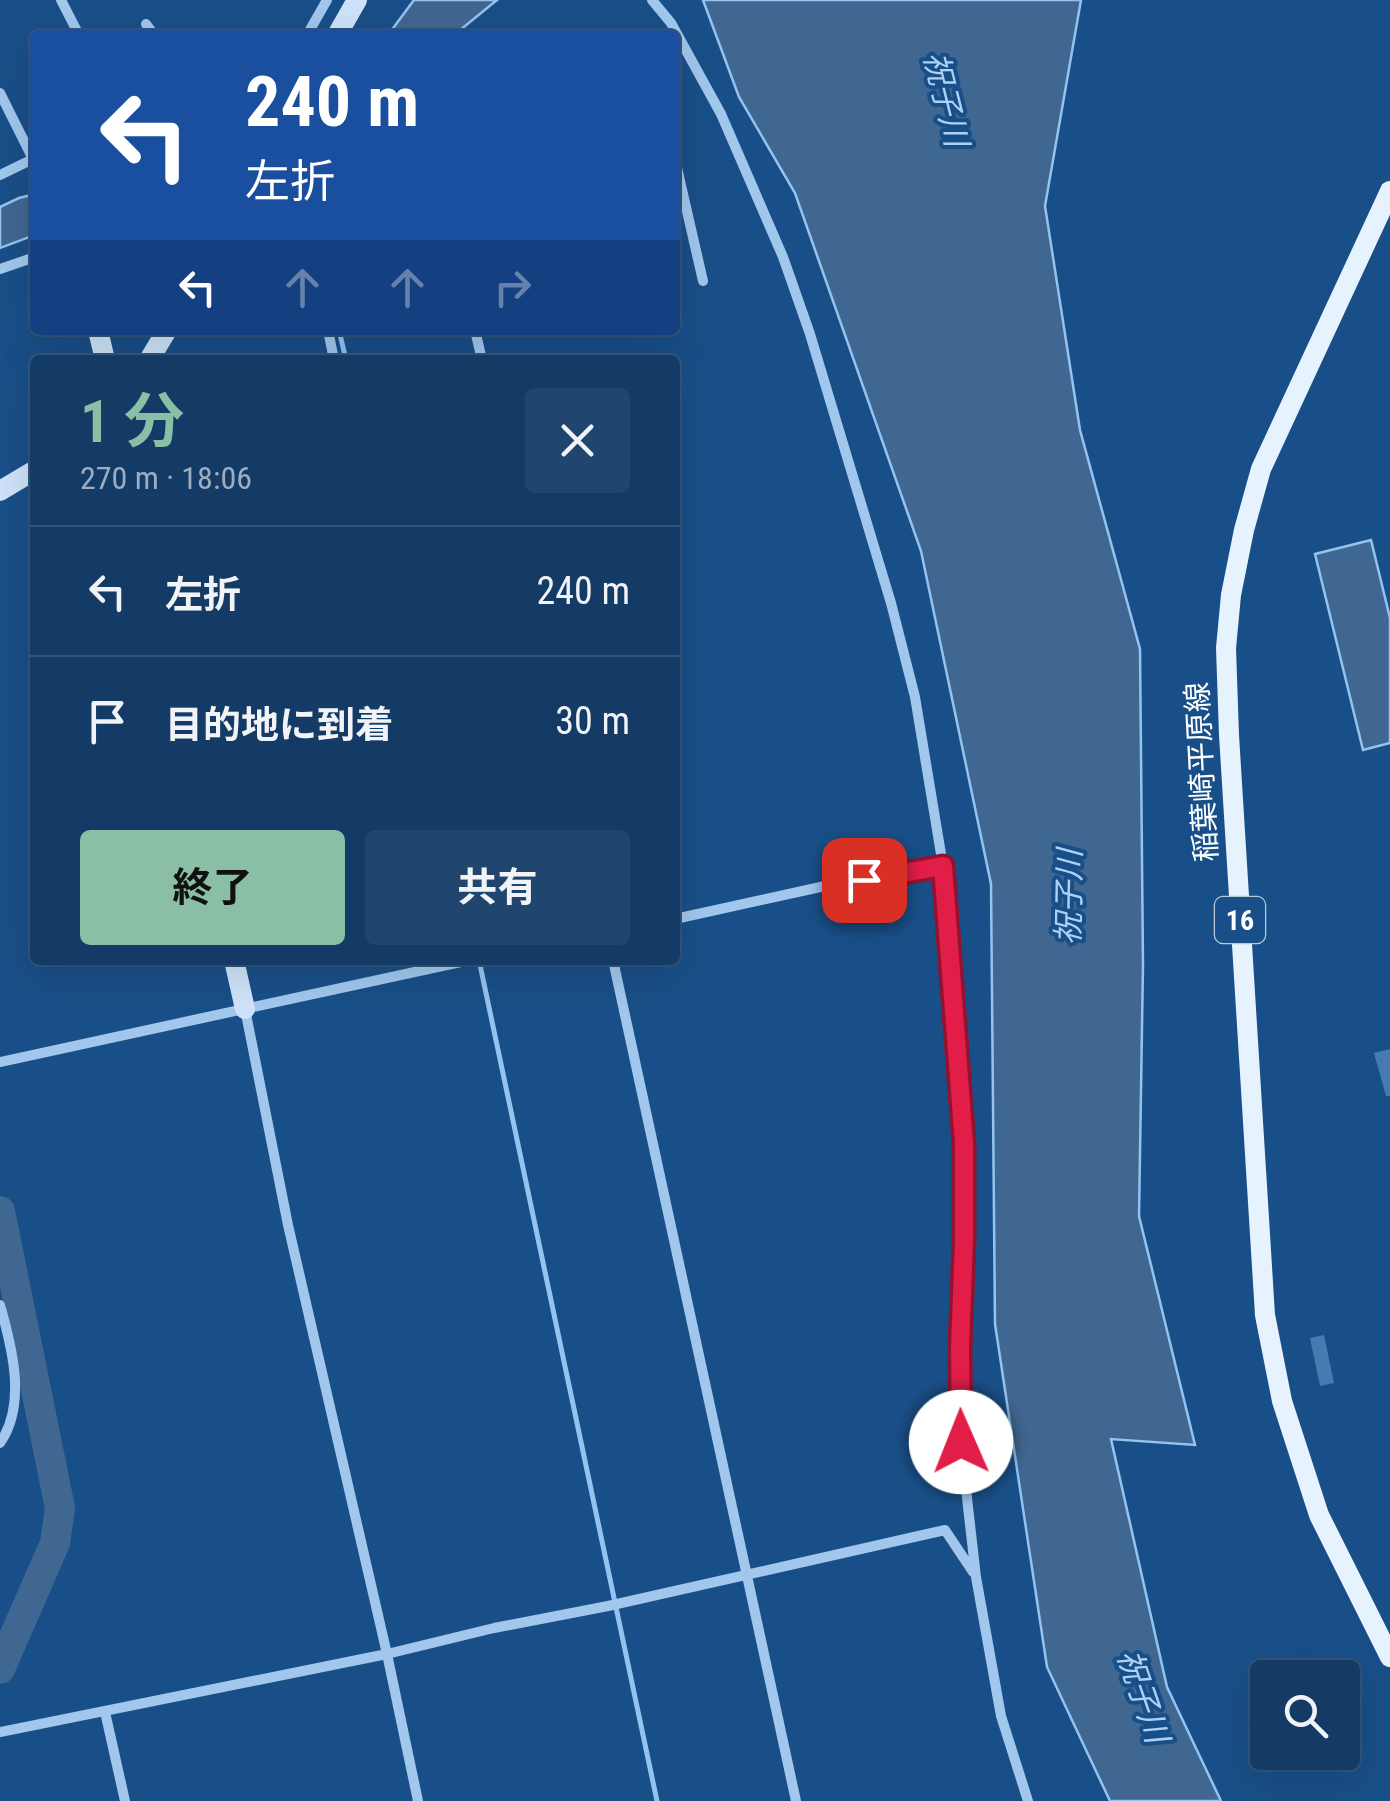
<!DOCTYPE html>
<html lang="ja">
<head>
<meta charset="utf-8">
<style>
	:root { --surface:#133b66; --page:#20466f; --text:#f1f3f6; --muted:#9dadbf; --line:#32557a; --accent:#8abfa5 }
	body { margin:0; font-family:"Roboto Condensed","Noto Sans JP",sans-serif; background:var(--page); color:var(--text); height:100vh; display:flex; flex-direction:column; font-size:38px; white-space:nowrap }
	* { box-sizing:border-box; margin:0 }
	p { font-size:32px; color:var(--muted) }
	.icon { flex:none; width:55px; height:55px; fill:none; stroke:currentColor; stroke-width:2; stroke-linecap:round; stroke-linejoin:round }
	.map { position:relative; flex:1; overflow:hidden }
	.details { position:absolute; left:30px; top:355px; width:650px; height:610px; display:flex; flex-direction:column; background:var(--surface); border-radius:10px; box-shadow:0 10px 40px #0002,0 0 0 2px var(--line) }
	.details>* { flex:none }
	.hud { position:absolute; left:30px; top:30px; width:650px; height:305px; border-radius:10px; box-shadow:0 10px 40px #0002,0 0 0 2px var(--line); background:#1a4fa0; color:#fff; overflow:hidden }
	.buttons { position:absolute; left:1250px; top:1660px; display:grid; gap:20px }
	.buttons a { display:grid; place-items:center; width:110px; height:110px; border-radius:10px; background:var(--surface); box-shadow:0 10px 40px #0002,0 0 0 2px var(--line); font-size:50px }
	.pin { position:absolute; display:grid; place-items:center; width:85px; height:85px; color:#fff; margin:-42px; border-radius:20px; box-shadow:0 5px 15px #0006 }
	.me { position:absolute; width:110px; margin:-55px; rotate:359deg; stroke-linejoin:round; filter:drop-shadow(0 0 8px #0008) }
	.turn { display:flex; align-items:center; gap:35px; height:210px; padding:0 50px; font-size:45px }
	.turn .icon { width:130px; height:130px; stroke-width:2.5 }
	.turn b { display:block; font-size:70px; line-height:85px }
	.lanes { display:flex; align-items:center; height:95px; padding:0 50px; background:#0003; justify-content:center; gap:50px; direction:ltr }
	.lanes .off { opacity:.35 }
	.round { display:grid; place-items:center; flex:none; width:105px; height:105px; border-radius:10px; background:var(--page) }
	.summary { display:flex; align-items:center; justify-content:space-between; height:170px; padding:0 50px }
	h1 { font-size:60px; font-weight:700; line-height:75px; color:var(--accent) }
	.action { display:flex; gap:20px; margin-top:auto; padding:20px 50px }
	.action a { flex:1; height:115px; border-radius:10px; background:var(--accent); color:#111; font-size:40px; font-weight:700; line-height:115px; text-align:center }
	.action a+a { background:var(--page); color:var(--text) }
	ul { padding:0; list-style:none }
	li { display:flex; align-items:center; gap:30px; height:130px; padding:0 50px; border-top:2px solid var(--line) }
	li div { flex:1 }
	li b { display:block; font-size:38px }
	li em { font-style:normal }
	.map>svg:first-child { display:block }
	.water { fill:#406791; stroke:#94c3ef; stroke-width:2.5 }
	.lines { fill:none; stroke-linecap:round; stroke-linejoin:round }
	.stream { stroke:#94c3ef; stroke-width:5 }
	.river { stroke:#406791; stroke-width:30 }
	.building { fill:#467bb2 }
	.street { stroke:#a1c7ed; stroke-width:10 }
	.secondary { stroke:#cee3f9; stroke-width:20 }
	.primary { stroke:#e7f2ff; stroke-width:20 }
	.route-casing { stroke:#92132f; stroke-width:25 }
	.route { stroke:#e11d48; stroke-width:18 }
	.labels { text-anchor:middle; stroke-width:8; stroke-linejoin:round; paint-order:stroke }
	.shield { fill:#194f88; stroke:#bacadb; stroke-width:2.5 }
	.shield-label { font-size:28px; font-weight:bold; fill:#fff }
	.street-label { font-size:30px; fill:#fff; stroke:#194f88 }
	.water-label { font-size:32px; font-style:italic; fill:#add1f4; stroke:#194f88 }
</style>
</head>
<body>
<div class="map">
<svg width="1390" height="1801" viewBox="0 0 1390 1801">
	<rect width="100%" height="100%" fill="#194f88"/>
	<!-- water -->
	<path class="water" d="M414,0h83l-43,35h-66z
		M703,0h378l-36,206 35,224 60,219 3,316 -4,251 56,229 -84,-6 56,248 54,114h-111l-63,-134 -52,-343 -4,-440 -70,-333 -126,-358 -56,-96z
		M35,194v41l-35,13v-41l19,-9z
		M1371,540l19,78v125l-27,7 -48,-196z"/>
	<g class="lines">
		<!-- stream -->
		<path class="stream" d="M339,330l7,30
			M479,960l178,841"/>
		<!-- river -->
		<path class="river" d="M0,1211l60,297 -5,35 -55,126"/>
	</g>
	<!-- building -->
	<path class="building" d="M1390,1049v47h-4l-12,-43z
		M1324,1335l10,48 -14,3 -10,-48z"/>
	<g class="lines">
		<!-- street -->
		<path class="street" d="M61,0l18,35
			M652,0l19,23 50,91 62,143 27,77 81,269 24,94 28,169 20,278 1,97 -4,107 1,94 7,65 8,70 25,139 27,85
			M146,24l8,11
			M307,35l20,-35
			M0,93l35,70
			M675,159l28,122
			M0,175l35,-17
			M0,269l35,-12
			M328,330l6,30
			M475,330l7,30
			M675,919l150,-33 118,-20
			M613,960l183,841
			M245,1009l43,216 99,429 31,147
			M0,1062l470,-102
			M0,1305c12,42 27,99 0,138
			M105,1712l20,89
			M0,1732l387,-78 107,-26 114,-22 337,-76 28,42"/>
		<!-- secondary -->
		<path class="secondary" d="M337,35l20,-35
			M98,330l7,30
			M149,360l18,-30
			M0,491l35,-21
			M234,960l11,49"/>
		<!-- primary -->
		<path class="primary" d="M1390,191l-129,278 -17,61 -13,65 -5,53 3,87 36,580 17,86 37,114 71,142"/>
	</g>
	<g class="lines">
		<defs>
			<path id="route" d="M864,880l79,-14 21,278v97l-4,107 1,94"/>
		</defs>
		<!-- route casing -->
		<use href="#route" class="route-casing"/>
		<!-- route -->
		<use href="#route" class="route"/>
	</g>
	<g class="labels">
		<!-- shield labels -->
		<rect class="shield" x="1215" y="897" width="50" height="46" rx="8"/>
		<g class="shield-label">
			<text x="1240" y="930">16</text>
		</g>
		<!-- street labels -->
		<g class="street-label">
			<text transform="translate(1202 772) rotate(-93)" y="10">稲葉崎平原線</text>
		</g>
		<!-- water labels -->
		<g class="water-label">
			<text transform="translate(946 99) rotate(76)" y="11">祝子川</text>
			<text transform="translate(1069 897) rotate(-89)" y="11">祝子川</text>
			<text transform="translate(1143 1696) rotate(71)" y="11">祝子川</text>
		</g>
	</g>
</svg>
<div class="buttons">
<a><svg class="icon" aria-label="search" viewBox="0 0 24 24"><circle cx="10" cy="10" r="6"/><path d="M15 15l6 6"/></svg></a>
</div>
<div class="pin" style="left:864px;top:880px;background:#d93025"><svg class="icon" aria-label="arrive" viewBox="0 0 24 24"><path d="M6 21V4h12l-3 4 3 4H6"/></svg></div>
<svg class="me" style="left:961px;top:1442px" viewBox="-20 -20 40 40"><circle r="19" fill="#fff"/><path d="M0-13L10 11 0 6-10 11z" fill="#e11d48"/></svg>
<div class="hud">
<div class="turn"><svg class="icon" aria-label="left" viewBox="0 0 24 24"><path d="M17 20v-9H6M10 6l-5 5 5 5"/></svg><div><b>240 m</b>左折</div></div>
<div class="lanes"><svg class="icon" aria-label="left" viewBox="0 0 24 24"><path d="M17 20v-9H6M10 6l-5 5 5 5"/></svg><svg class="icon off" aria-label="ahead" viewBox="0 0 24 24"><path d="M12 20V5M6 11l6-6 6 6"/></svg><svg class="icon off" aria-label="ahead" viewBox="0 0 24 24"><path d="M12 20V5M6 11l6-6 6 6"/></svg><svg class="icon off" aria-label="right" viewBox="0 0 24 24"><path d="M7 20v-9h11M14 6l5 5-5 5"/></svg></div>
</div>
<section class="details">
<div class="summary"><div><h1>1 分</h1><p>270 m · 18:06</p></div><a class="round"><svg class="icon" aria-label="close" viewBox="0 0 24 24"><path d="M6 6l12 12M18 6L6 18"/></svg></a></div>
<ul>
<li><svg class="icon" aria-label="left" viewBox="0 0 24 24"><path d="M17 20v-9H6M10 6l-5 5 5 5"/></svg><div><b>左折</b></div><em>240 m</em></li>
<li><svg class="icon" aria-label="arrive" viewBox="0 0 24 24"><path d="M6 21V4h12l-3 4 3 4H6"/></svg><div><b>目的地に到着</b></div><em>30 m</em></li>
</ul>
<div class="action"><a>終了</a><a>共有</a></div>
</section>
</div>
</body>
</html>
